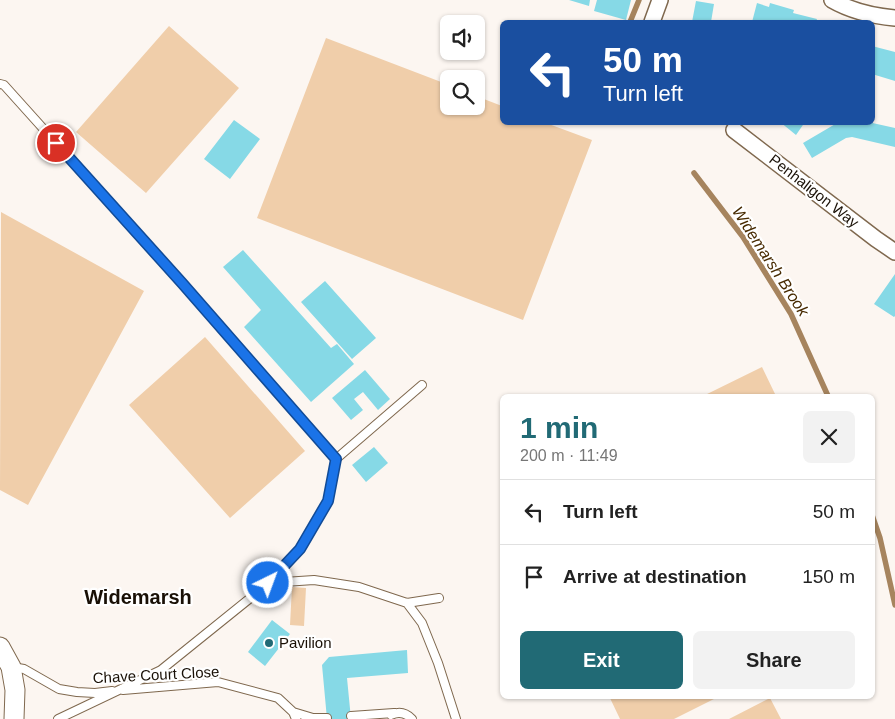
<!DOCTYPE html>
<html lang="en">
<head>
<meta charset="utf-8">
<style>
	:root { --surface:#fff; --page:#f2f2f2; --text:#222; --muted:#767676; --line:#e0e0e0; --accent:#216a75 }
	body { margin:0; font-family:Arial,sans-serif; background:var(--page); color:var(--text); height:100vh; display:flex; flex-direction:column; font-size:19px; white-space:nowrap }
	* { box-sizing:border-box; margin:0 }
	p { font-size:16px; color:var(--muted) }
	.icon { flex:none; width:28px; height:28px; fill:none; stroke:currentColor; stroke-width:2; stroke-linecap:round; stroke-linejoin:round }
	.map { position:relative; flex:1; overflow:hidden }
	.drawer { position:absolute; left:500px; top:394px; width:375px; height:305px; display:flex; flex-direction:column; background:var(--surface); border-radius:8px; box-shadow:0 1px 4px #0004 }
	.drawer>* { flex:none }
	.banner { position:absolute; left:500px; top:20px; width:375px; height:105px; border-radius:8px; box-shadow:0 1px 4px #0004; background:#1a4fa0; color:#fff; overflow:hidden }
	.fabs { position:absolute; left:440px; top:15px; display:grid; gap:10px }
	.fabs a { display:grid; place-items:center; width:45px; height:45px; border-radius:8px; background:var(--surface); box-shadow:0 1px 4px #0004; font-size:25px }
	.pin { position:absolute; display:grid; place-items:center; width:42px; height:42px; color:#fff; margin:-21px; border:2px solid #fff; border-radius:50%; box-shadow:0 1px 5px #0007 }
	.me { position:absolute; width:55px; margin:-28px; rotate:42deg; stroke-linejoin:round; filter:drop-shadow(0 0 4px #0008) }
	.turn { display:flex; align-items:center; gap:18px; height:105px; padding:0 20px; font-size:22px }
	.turn .icon { width:65px; height:65px; stroke-width:2.5 }
	.turn b { display:block; font-size:35px; line-height:42px }
	.round { display:grid; place-items:center; flex:none; width:52px; height:52px; border-radius:8px; background:var(--page) }
	.headline { display:flex; align-items:center; justify-content:space-between; height:85px; padding:0 20px }
	h1 { font-size:30px; font-weight:800; line-height:38px; color:var(--accent) }
	.cta { display:flex; gap:10px; margin-top:auto; padding:10px 20px }
	.cta a { flex:1; height:58px; border-radius:8px; background:var(--accent); color:#fff; font-size:20px; font-weight:800; line-height:58px; text-align:center }
	.cta a+a { background:var(--page); color:var(--text) }
	ul { padding:0; list-style:none }
	li { display:flex; align-items:center; gap:15px; height:65px; padding:0 20px; border-top:1px solid var(--line) }
	li div { flex:1 }
	li b { display:block; font-size:19px }
	li em { font-style:normal }
	.map>svg:first-child { display:block }
	.green { fill:#f0ceaa }
	.lines { fill:none; stroke-linecap:round; stroke-linejoin:round }
	.stream { stroke:#a6845e; stroke-width:5.5 }
	.building { fill:#86d9e6 }
	.service-casing { stroke:#7f684e; stroke-width:10 }
	.minor-casing { stroke:#7f684e; stroke-width:18 }
	.tertiary-casing { stroke:#7f684e; stroke-width:21 }
	.service { stroke:#fff; stroke-width:8 }
	.minor { stroke:#fff; stroke-width:15 }
	.tertiary { stroke:#fff; stroke-width:19 }
	.route-casing { stroke:#114b97; stroke-width:12 }
	.route { stroke:#1a73e8; stroke-width:9 }
	.poi-dot { fill:#216a75; stroke:#fff; stroke-width:2 }
	.labels { text-anchor:middle; stroke-width:4.5; stroke-linejoin:round; paint-order:stroke }
	.street-label { font-size:15px; fill:#191006; stroke:#fff }
	.poi-label { font-size:15px; fill:#191006; stroke:#fff; text-anchor:start }
	.water-label { font-size:16px; font-style:italic; fill:#472a01; stroke:#fff }
	.district-label { font-size:20px; font-weight:bold; fill:#191006; stroke:#fff }
</style>
</head>
<body>
<div class="map">
<svg width="895" height="719" viewBox="0 0 895 719">
	<rect width="100%" height="100%" fill="#fcf6f1"/>
	<!-- green -->
	<path class="green" d="M169,26l70,62 -93,105 -70,-61z
		M326,38l123,47v21h27v-10l26,10v16l44,1 46,17 -69,180 -266,-102z
		M1,212l143,79 -116,214 -28,-15z
		M205,337l100,114 -75,67 -101,-113z
		M762,367l14,29h-73z
		M292,587l14,1 -2,38 -14,-1z
		M609,696h111l-46,23h-54z
		M770,698l11,21h-52z"/>
	<g class="lines">
		<!-- stream -->
		<path class="stream" d="M630,22l9,-22
			M694,173l49,64 48,77 37,82
			M872,515l8,23 15,67"/>
	</g>
	<!-- building -->
	<path class="building" d="M569,0h21l-1,6z
		M597,0h34l-5,20 -32,-9z
		M696,1l18,3 -3,18h-19z
		M757,3l12,4 1,-4 24,7 -1,3 24,6 -1,3h-64z
		M872,46l23,6v29l-23,-7z
		M234,120l26,19 -30,40 -26,-20z
		M780,122h25l-9,13z
		M841,122h27l27,6v19l-43,-10 -6,1 -34,20 -9,-15 34,-20z
		M243,250l88,98 6,-4 17,20 -43,38 -67,-75 17,-17 -38,-43z
		M895,274v42l-1,1 -20,-13z
		M325,281l51,57 -24,21 -51,-57z
		M365,370l25,29 -12,11 -15,-18 -9,7 9,11 -12,10 -19,-22z
		M374,447l14,16 -22,19 -14,-17z
		M272,620l18,14 -25,32 -17,-14z
		M407,650l1,23 -61,5 4,41h-24l-5,-54 7,-8z"/>
	<g class="lines">
		<defs>
			<path id="service" d="M0,84l4,1 178,198 154,176 -8,42 -28,48 -31,34
				M336,459l86,-74
				M407,603l15,20 16,40 18,56
				M12,667l12,2 35,20 18,3 18,1 17,-2
				M123,690l95,-8 60,16 15,14 3,7
				M293,712l20,6h14
				M391,715c8,-4 15,-2 21,4
				M351,716l43,-3
				M58,719l103,-49 108,-87 45,-3 45,7 48,16 32,-5"/>
			<path id="minor" d="M832,0c19,11 41,16 63,18
				M652,22l8,-22
				M734,130l142,109 19,13"/>
			<path id="tertiary" d="M0,647l11,20 4,23 -1,29"/>
		</defs>
		<!-- service casing -->
		<use href="#service" class="service-casing"/>
		<!-- minor casing -->
		<use href="#minor" class="minor-casing"/>
		<!-- tertiary casing -->
		<use href="#tertiary" class="tertiary-casing"/>
		<!-- service -->
		<use href="#service" class="service"/>
		<!-- minor -->
		<use href="#minor" class="minor"/>
		<!-- tertiary -->
		<use href="#tertiary" class="tertiary"/>
	</g>
	<g class="lines">
		<defs>
			<path id="route" d="M56,143l126,140 154,176 -8,42 -28,48 -32,34"/>
		</defs>
		<!-- route casing -->
		<use href="#route" class="route-casing"/>
		<!-- route -->
		<use href="#route" class="route"/>
	</g>
	<!-- markers -->
	<circle class="poi-dot" cx="269" cy="643" r="5"/>
	<g class="labels">
		<!-- street labels -->
		<g class="street-label">
			<text transform="translate(814 191) rotate(38)" y="5">Penhaligon Way</text>
			<text transform="translate(156 675) rotate(-3)" y="5">Chave Court Close</text>
		</g>
		<!-- poi labels -->
		<g class="poi-label">
			<text x="279" y="648">Pavilion</text>
		</g>
		<!-- water labels -->
		<g class="water-label">
			<text transform="translate(771 261) rotate(57)" y="6">Widemarsh Brook</text>
		</g>
		<!-- district labels -->
		<g class="district-label">
			<text x="138" y="604">Widemarsh</text>
		</g>
	</g>
</svg>
<div class="fabs">
<a><svg class="icon" aria-label="sound" viewBox="0 0 24 24"><path d="M4 9h4l5-4v14l-5-4H4zM17 9q2 3 0 6"/></svg></a>
<a><svg class="icon" aria-label="search" viewBox="0 0 24 24"><circle cx="10" cy="10" r="6"/><path d="M15 15l6 6"/></svg></a>
</div>
<div class="pin" style="left:56px;top:143px;background:#d93025"><svg class="icon" aria-label="arrive" viewBox="0 0 24 24"><path d="M6 21V4h12l-3 4 3 4H6"/></svg></div>
<svg class="me" style="left:268px;top:583px" viewBox="-20 -20 40 40"><circle r="17" fill="#1a73e8" stroke="#fff" stroke-width="3"/><path d="M0-11L8 9 0 5-8 9z" fill="#fff"/></svg>
<div class="banner">
<div class="turn"><svg class="icon" aria-label="left" viewBox="0 0 24 24"><path d="M17 20v-9H6M10 6l-5 5 5 5"/></svg><div><b>50 m</b>Turn left</div></div>
</div>
<section class="drawer">
<div class="headline"><div><h1>1 min</h1><p>200 m · 11:49</p></div><a class="round"><svg class="icon" aria-label="close" viewBox="0 0 24 24"><path d="M6 6l12 12M18 6L6 18"/></svg></a></div>
<ul>
<li><svg class="icon" aria-label="left" viewBox="0 0 24 24"><path d="M17 20v-9H6M10 6l-5 5 5 5"/></svg><div><b>Turn left</b></div><em>50 m</em></li>
<li><svg class="icon" aria-label="arrive" viewBox="0 0 24 24"><path d="M6 21V4h12l-3 4 3 4H6"/></svg><div><b>Arrive at destination</b></div><em>150 m</em></li>
</ul>
<div class="cta"><a>Exit</a><a>Share</a></div>
</section>
</div>
</body>
</html>
